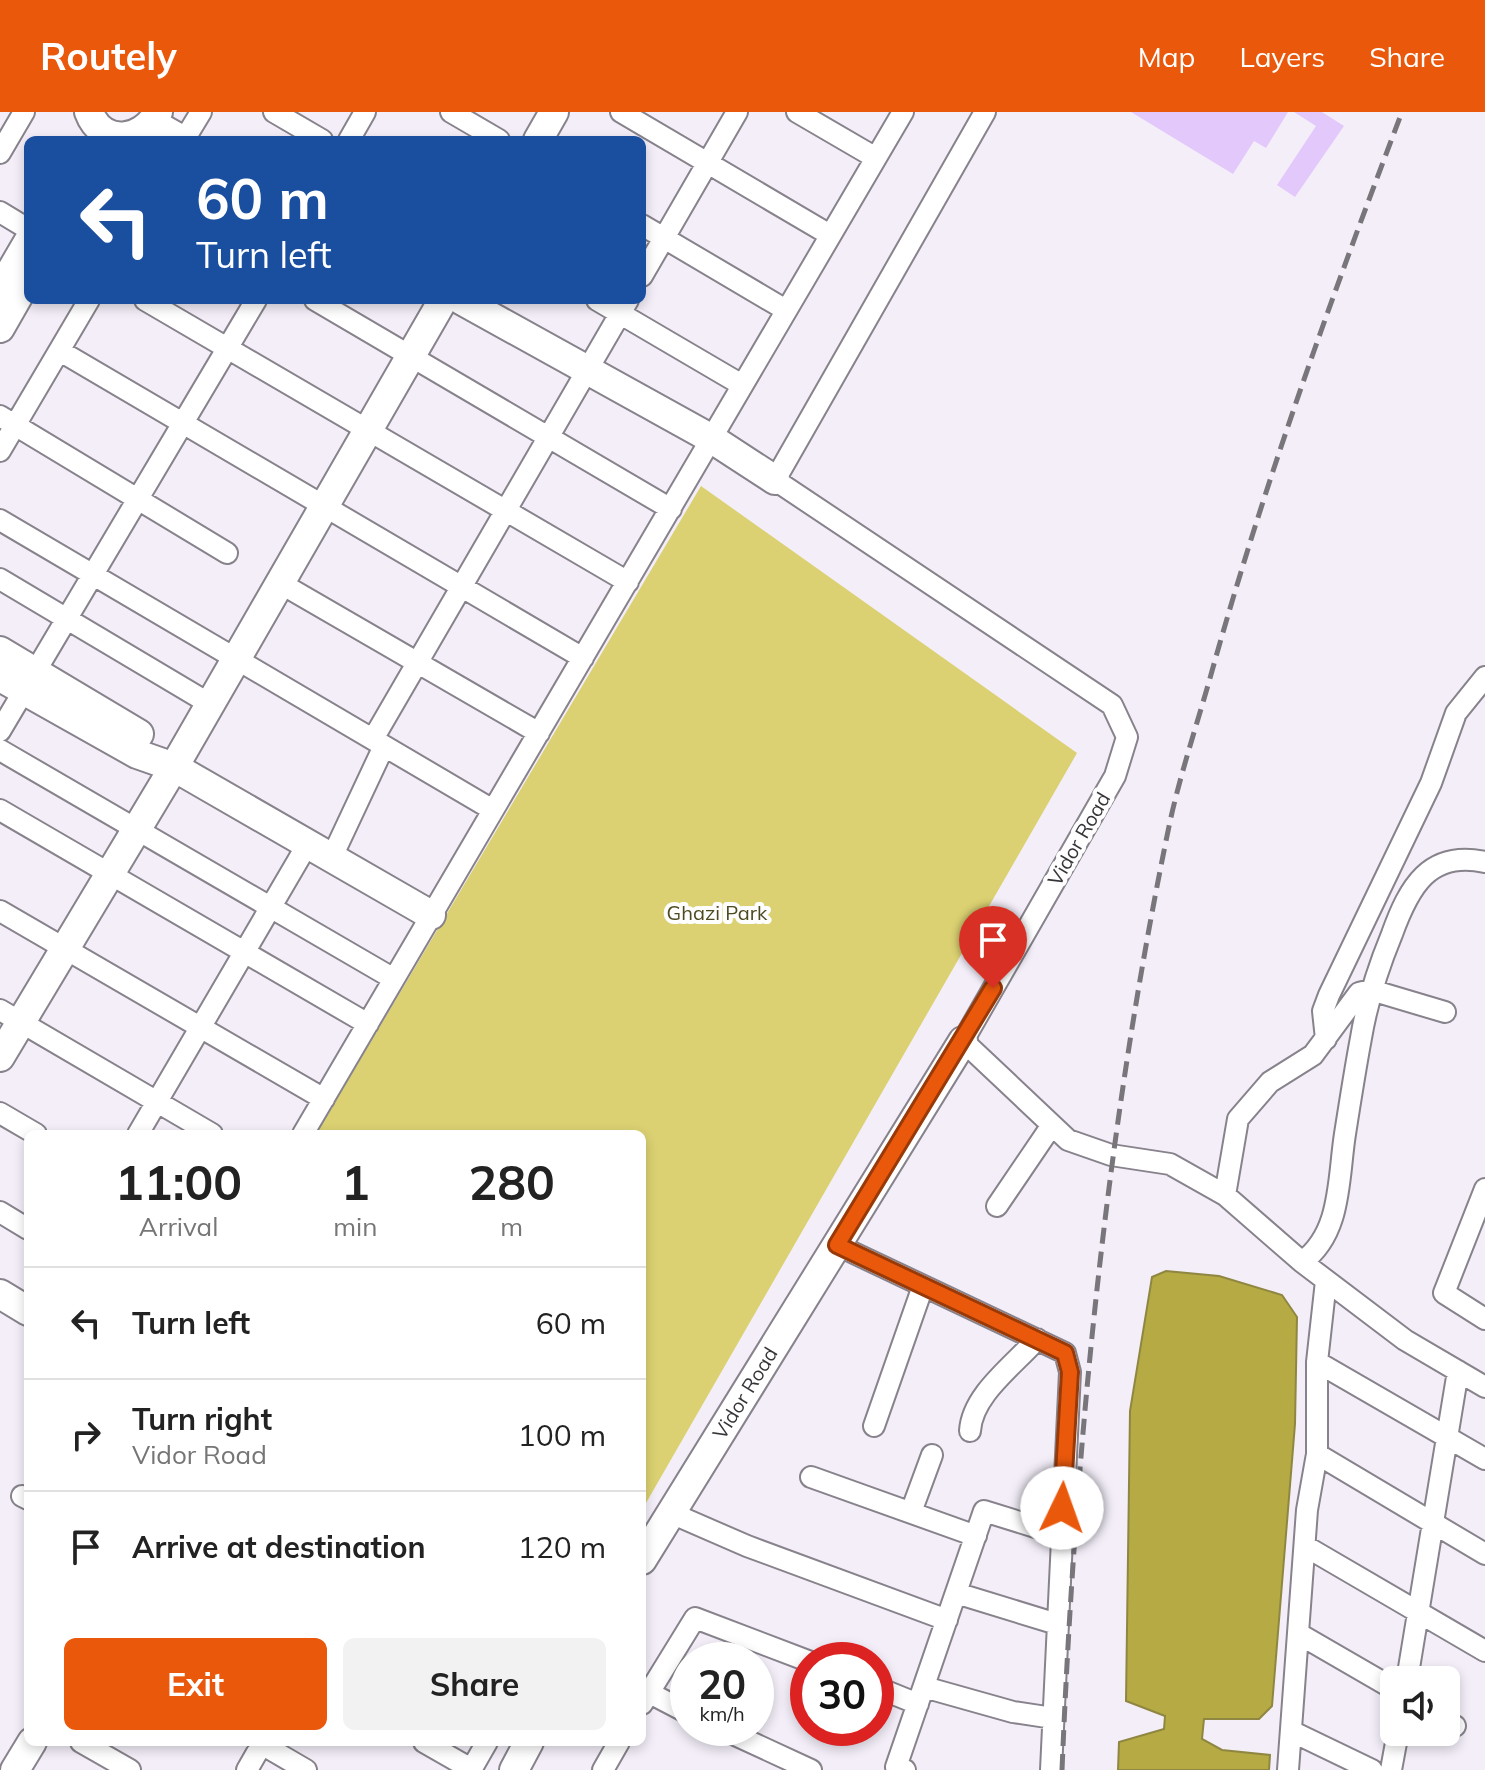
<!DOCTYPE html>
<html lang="en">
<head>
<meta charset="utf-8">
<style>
	:root { --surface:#fff; --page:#f2f2f2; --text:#222; --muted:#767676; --line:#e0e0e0; --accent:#ea580c }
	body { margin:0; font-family:Mulish,sans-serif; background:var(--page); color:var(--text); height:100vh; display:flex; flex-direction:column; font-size:30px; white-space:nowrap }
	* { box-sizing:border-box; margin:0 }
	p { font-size:26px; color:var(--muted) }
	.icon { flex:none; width:44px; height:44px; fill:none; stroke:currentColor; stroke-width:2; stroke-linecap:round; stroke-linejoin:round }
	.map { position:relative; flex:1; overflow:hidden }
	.drawer { position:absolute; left:24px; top:1018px; width:622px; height:616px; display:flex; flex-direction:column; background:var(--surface); border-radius:12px; box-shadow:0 4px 12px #0003 }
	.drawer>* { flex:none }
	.hud { position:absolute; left:24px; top:24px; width:622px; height:168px; border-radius:12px; box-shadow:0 4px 12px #0003; background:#1a4fa0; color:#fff; overflow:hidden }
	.controls { position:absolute; left:1380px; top:1554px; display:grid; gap:16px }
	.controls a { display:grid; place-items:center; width:80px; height:80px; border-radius:12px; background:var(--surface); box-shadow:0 4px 12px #0003; font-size:40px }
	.speed { position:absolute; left:670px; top:1530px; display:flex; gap:16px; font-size:40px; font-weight:700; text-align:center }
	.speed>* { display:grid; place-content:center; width:104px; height:104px; border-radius:50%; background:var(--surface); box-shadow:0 4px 12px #0003; line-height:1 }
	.speed small { font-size:20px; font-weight:400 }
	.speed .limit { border:12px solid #d22; background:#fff; color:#111 }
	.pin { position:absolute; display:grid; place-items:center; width:68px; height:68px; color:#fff; margin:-82px -34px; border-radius:50% 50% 50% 0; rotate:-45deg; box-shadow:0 0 8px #0007 }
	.pin .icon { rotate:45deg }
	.me { position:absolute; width:88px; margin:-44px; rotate:3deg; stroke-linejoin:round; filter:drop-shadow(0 0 6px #0008) }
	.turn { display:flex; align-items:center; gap:28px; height:168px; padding:0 40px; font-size:36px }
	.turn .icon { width:104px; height:104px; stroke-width:2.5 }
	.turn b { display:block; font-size:56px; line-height:68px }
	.eta { display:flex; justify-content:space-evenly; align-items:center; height:136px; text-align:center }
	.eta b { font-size:48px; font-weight:700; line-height:56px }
	.primary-button { display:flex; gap:16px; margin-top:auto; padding:16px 40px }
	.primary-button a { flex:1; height:92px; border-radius:12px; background:var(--accent); color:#fff; font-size:32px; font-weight:700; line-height:92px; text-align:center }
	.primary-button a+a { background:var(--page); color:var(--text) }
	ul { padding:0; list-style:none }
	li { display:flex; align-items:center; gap:24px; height:112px; padding:0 40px; border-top:2px solid var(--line) }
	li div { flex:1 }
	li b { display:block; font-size:30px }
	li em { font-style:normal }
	header { display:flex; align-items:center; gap:48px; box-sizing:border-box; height:112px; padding:0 40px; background:var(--accent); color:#fff }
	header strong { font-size:38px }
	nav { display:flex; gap:44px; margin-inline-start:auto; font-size:28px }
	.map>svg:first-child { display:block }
	.green { fill:#dbd172 }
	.water { fill:#b5aa44; stroke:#8f8741; stroke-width:2 }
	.building { fill:#e3c9fb }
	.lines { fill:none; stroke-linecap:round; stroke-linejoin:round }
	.street-casing { stroke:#87828b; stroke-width:24 }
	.secondary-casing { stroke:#87828b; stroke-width:32 }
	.street { stroke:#fff; stroke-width:20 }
	.secondary { stroke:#fff; stroke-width:28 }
	.rail { stroke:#78757b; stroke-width:5; stroke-dasharray:16 8; stroke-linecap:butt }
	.route-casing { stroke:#983908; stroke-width:20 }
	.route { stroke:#ea580c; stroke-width:14 }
	.labels { text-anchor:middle; stroke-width:8; stroke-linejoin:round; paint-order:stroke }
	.street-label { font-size:20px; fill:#373539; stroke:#fefefe }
	.park-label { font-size:20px; fill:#4e4a20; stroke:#fefefe }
</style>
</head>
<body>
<header>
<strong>Routely</strong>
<nav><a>Map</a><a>Layers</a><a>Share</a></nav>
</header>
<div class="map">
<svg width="1485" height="1658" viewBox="0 0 1485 1658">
	<rect width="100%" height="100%" fill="#f3eef8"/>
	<!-- green -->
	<path class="green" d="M701,374l376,267 -435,757v-376h-326z"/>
	<!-- water -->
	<path class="water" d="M1166,1159l53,5 63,19 15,22 -2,107 -23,282 -13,13h-55l-2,20 20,11 48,5 -1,15h-151l1,-28 45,-13 1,-13 -39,-15 4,-290 22,-134z"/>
	<!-- building -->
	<path class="building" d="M1131,0h157l-22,36 -12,-7 -21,33z
		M1294,0h28l22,14 -49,71 -18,-12 39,-59z"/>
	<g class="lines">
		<defs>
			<path id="street" d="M274,0l48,28
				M451,0l48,28
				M621,0l209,123
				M797,0l79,46
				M985,0l-210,368 337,225 15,32 -12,39 -152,265 105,99 43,15 59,9 55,31 77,67 103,78 80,47
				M184,28l17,-28
				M349,28l16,-28
				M0,41l24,-41
				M0,100l28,17
				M642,113l144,85
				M642,164l95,-164
				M145,188l483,282
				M315,188l356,209
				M597,188l145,85
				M60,239l523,307
				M0,304l227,137
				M0,339l89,-151
				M0,408l493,290
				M0,467l210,125
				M280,471l259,150
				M0,619l256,-431
				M373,627l255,-439
				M0,638l394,229
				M0,698l368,214
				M331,747l53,-113
				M0,799l324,188
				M0,898l212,124
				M1326,927l-3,-28 6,-16 102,-212 25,-70 29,-36
				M0,1001l36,21
				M138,1022l169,-289
				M303,1022l600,-1022
				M1485,1077l-41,104 41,26
				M1225,1083l13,-76 32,-37 43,-27 46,-62 12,-3 74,22
				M997,1094l55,-81
				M0,1100l28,17
				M837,1133l228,108 5,19 -19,398
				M1302,1150c40,-29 36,-84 43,-128 5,-32 10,-64 16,-96 6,-36 17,-70 31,-104 17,-47 37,-84 93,-72
				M1317,1250l168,97
				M874,1314l49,-140
				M970,1319c2,-36 43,-65 67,-92
				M1317,1342l168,100
				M811,1365l165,59
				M22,1384l6,3
				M911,1400l21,-57
				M671,1401l76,33 200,74
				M1305,1434l180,105
				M956,1481l101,31
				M1299,1522l95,55
				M1407,1568l51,-309
				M876,1575l42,17
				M924,1575l89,25 40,6
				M642,1577l46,24
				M642,1592l53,-86 113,43
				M1446,1609l9,5
				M720,1616l91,42
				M1291,1619l81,39
				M81,1630l49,28
				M258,1630l48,28
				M424,1630l47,27
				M247,1658l16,-28
				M471,1658l16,-28
				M603,1658l16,-28
				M905,1658l-9,-3 88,-256 77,24
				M1288,1658l19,-260 10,-56v-92l9,-81
				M1391,1658l7,-38"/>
			<g id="secondary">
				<path d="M89,0c13,35 54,30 69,0"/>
				<path d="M152,11l30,17"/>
				<path d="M538,28l16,-28"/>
				<path d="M0,178l28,-48"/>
				<path d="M461,188l251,139 63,41"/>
				<path d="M0,216l28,-49"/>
				<path d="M0,539l139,83"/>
				<path d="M0,565l137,77 37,13 257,148"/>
				<path d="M0,945l174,-290 269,-467"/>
				<path d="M0,1182l28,17"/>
				<path id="s1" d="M642,1448l321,-519"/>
				<path d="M15,1658l17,-28"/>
				<path d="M514,1658l15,-28"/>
			</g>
		</defs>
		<!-- street casing -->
		<use href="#street" class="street-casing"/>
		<!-- secondary casing -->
		<use href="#secondary" class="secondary-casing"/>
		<!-- street -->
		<use href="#street" class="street"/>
		<!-- secondary -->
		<use href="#secondary" class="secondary"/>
		<!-- rail -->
		<path class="rail" d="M1062,1658c13,-314 42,-626 105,-934 11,-56 30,-111 45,-165 53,-190 120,-375 190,-559"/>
	</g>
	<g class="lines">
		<defs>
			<path id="route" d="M993,876l-156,257 228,108 5,19 -8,136"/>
		</defs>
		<!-- route casing -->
		<use href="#route" class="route-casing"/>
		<!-- route -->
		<use href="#route" class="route"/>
	</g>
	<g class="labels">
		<!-- street labels -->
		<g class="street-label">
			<text transform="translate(1079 727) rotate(-60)" y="7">Vidor Road</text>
			<text dy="7" stroke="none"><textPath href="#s1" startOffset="196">Vidor Road</textPath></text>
		</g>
		<!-- park labels -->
		<g class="park-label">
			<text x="717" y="808">Ghazi Park</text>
		</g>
	</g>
</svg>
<div class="controls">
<a><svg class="icon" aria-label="sound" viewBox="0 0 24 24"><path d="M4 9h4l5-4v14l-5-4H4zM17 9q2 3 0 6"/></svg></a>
</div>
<div class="speed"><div>20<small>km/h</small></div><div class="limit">30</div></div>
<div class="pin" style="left:993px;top:876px;background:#d93025"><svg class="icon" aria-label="arrive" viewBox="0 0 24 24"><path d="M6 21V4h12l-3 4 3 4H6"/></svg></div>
<svg class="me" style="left:1062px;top:1396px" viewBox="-20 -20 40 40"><circle r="19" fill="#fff"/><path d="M0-13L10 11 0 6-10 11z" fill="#ea580c"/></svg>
<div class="hud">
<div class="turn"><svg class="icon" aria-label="left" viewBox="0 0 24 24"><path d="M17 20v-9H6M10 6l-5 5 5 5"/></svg><div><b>60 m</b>Turn left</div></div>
</div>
<section class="drawer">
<div class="eta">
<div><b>11:00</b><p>Arrival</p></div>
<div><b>1</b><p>min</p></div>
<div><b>280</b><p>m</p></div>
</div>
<ul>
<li><svg class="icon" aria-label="left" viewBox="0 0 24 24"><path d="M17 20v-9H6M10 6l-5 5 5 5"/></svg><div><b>Turn left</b></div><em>60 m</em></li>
<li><svg class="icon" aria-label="right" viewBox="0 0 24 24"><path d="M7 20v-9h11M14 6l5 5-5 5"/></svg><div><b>Turn right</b><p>Vidor Road</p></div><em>100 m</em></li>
<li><svg class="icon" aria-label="arrive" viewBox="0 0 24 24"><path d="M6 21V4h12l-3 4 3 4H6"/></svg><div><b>Arrive at destination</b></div><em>120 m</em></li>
</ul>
<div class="primary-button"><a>Exit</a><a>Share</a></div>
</section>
</div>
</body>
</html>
